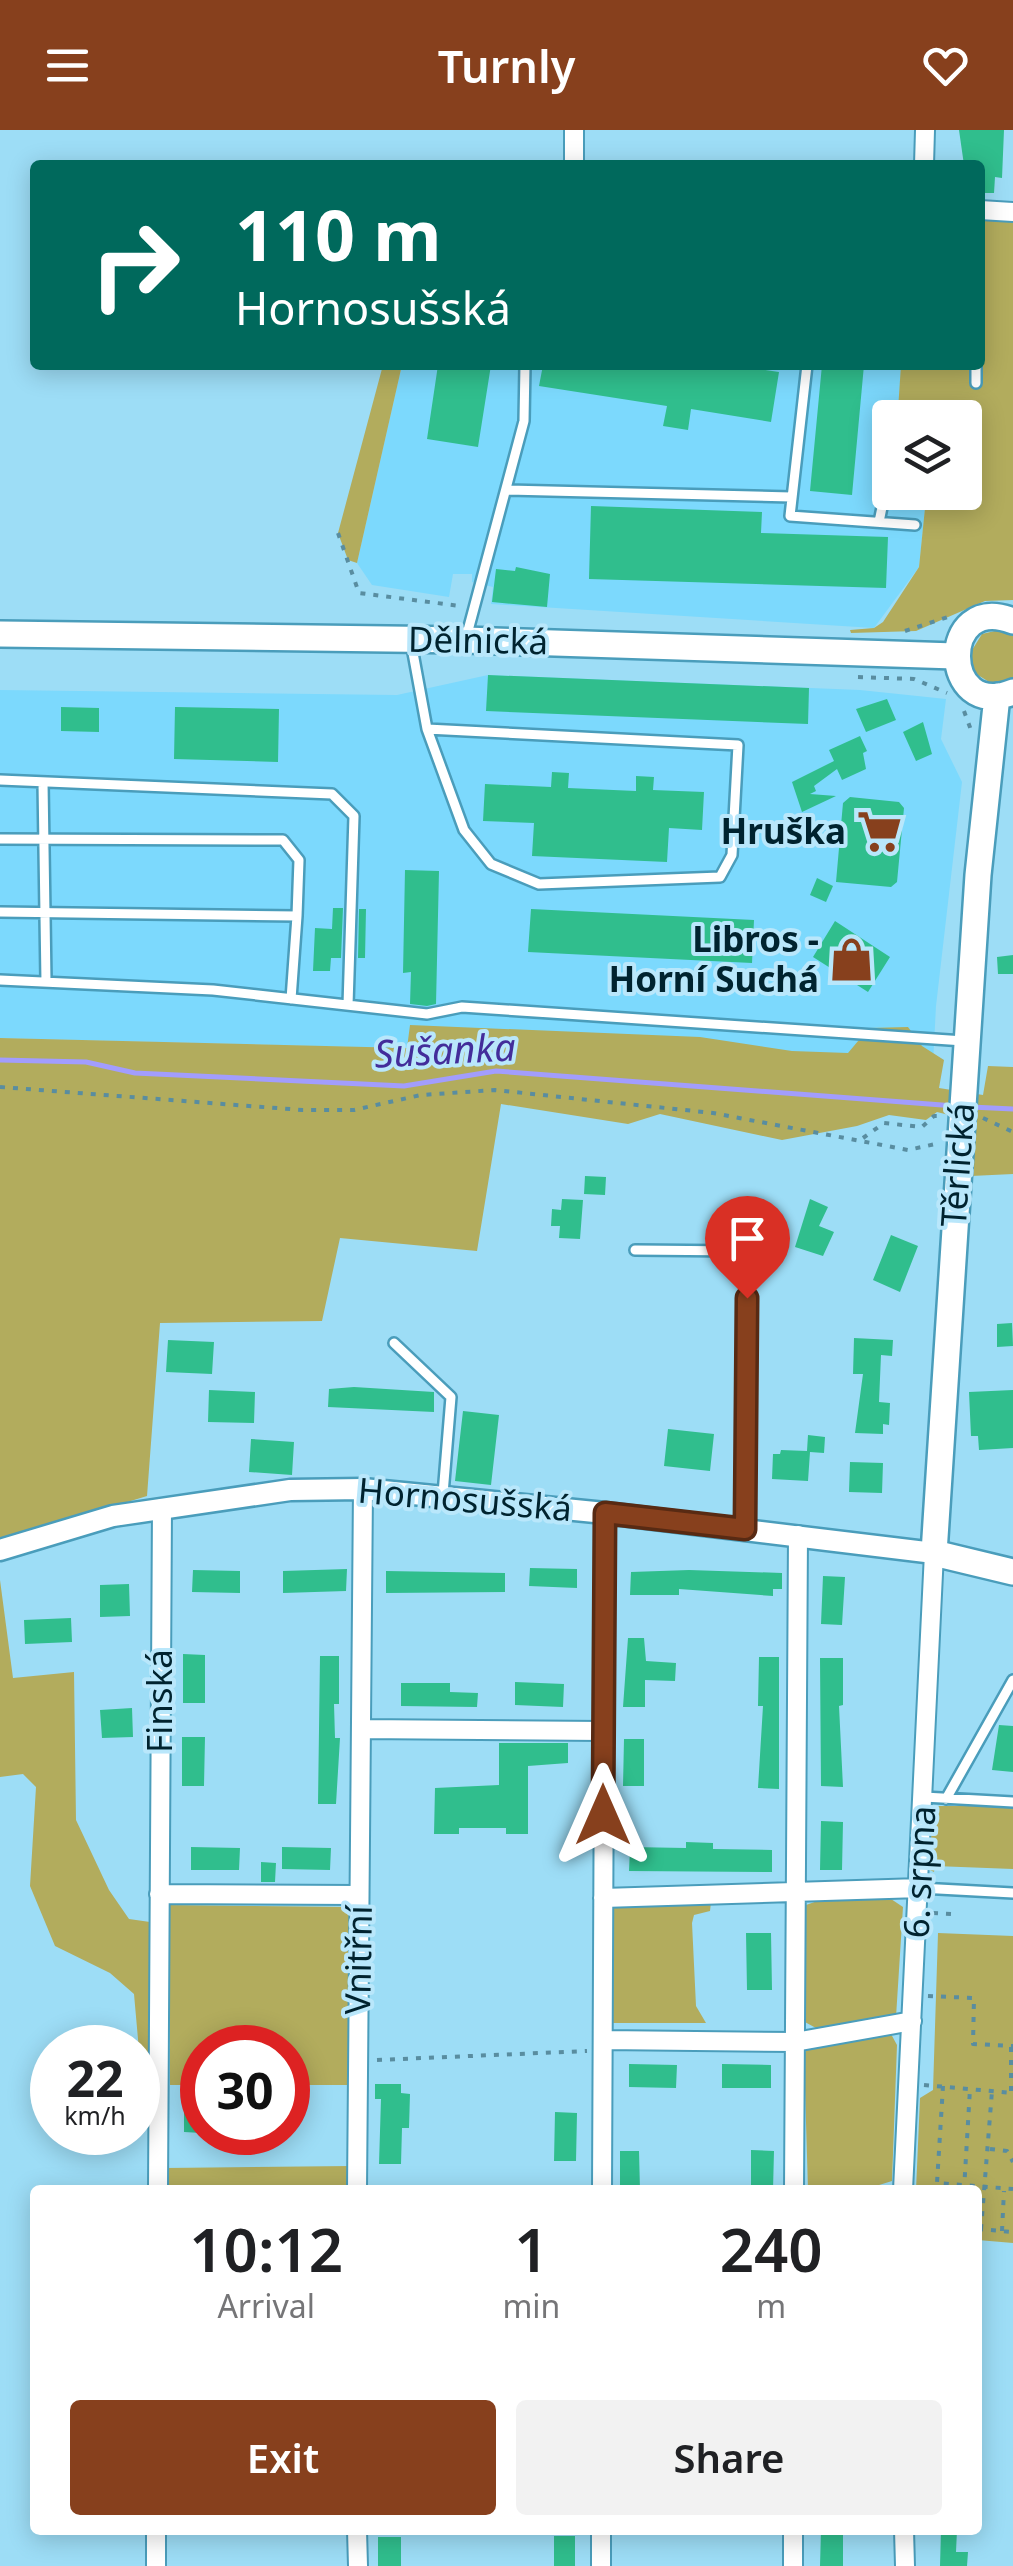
<!DOCTYPE html>
<html lang="en">
<head>
<meta charset="utf-8">
<style>
	:root { --surface:#fff; --page:#f2f2f2; --text:#202124; --muted:#757577; --accent:#87401d }
	body { margin:0; font-family:"Noto Sans",sans-serif; background:var(--page); color:var(--text); height:100vh; display:flex; flex-direction:column; font-size:38px; white-space:nowrap }
	* { box-sizing:border-box; margin:0 }
	p { font-size:32px; color:var(--muted) }
	.icon { flex:none; width:55px; height:55px; fill:none; stroke:currentColor; stroke-width:2; stroke-linecap:round; stroke-linejoin:round }
	.map { position:relative; flex:1; overflow:hidden }
	.side { position:absolute; left:30px; top:2055px; width:952px; height:350px; display:flex; flex-direction:column; background:var(--surface); border-radius:10px; box-shadow:0 5px 25px #0003 }
	.side>* { flex:none }
	.top-card { position:absolute; left:30px; top:30px; width:955px; height:210px; border-radius:10px; box-shadow:0 5px 25px #0003; background:#00695c; color:#fff; overflow:hidden }
	.buttons { position:absolute; left:872px; top:270px; display:grid; gap:20px }
	.buttons a { display:grid; place-items:center; width:110px; height:110px; border-radius:10px; background:var(--surface); box-shadow:0 5px 25px #0003; font-size:50px }
	.speed { position:absolute; left:30px; top:1895px; display:flex; gap:20px; font-size:50px; font-weight:700; text-align:center }
	.speed>* { display:grid; place-content:center; width:130px; height:130px; border-radius:50%; background:var(--surface); box-shadow:0 5px 25px #0003; line-height:1 }
	.speed small { font-size:25px; font-weight:400 }
	.speed .limit { border:15px solid #d22; background:#fff; color:#111 }
	.pin { position:absolute; display:grid; place-items:center; width:85px; height:85px; color:#fff; margin:-102px -42px; border-radius:50% 50% 50% 0; rotate:-45deg; box-shadow:0 0 10px #0007 }
	.pin .icon { rotate:45deg }
	.me { position:absolute; width:110px; margin:-55px; rotate:0deg; stroke-linejoin:round; filter:drop-shadow(0 0 8px #0008) }
	.turn { display:flex; align-items:center; gap:35px; height:210px; padding:0 40px; font-size:45px }
	.turn .icon { width:130px; height:130px; stroke-width:2.5 }
	.turn b { display:block; font-size:70px; line-height:85px }
	.eta { display:flex; justify-content:space-evenly; align-items:center; height:170px; text-align:center }
	.eta b { font-size:60px; font-weight:600; line-height:70px }
	.button { display:flex; gap:20px; margin-top:auto; padding:20px 40px }
	.button a { flex:1; height:115px; border-radius:10px; background:var(--accent); color:#fff; font-size:40px; font-weight:600; line-height:115px; text-align:center }
	.button a+a { background:var(--page); color:var(--text) }
	header { display:flex; justify-content:space-between; align-items:center; height:130px; padding:0 40px; background:var(--accent); color:#fff; font-size:45px; font-weight:600 }
	.map>svg:first-child { display:block }
	.built { fill:#7cd9fd }
	.green { fill:#b2ac5d }
	.lines { fill:none; stroke-linecap:round; stroke-linejoin:round }
	.stream { stroke:#a29dfd; stroke-width:5 }
	.building { fill:#30be8d }
	.service-casing { stroke:#4a9dbb; stroke-width:14 }
	.minor-casing { stroke:#4a9dbb; stroke-width:22 }
	.tertiary-casing { stroke:#4a9dbb; stroke-width:25 }
	.secondary-casing { stroke:#4a9dbb; stroke-width:30 }
	.path { stroke:#598da0; stroke-width:4; stroke-dasharray:5 8; stroke-linecap:butt }
	.service { stroke:#fff; stroke-width:9 }
	.minor { stroke:#fff; stroke-width:18 }
	.tertiary { stroke:#fff; stroke-width:20 }
	.secondary { stroke:#fff; stroke-width:25 }
	.route-casing { stroke:#582a13; stroke-width:25 }
	.route { stroke:#87401d; stroke-width:18 }
	.labels { text-anchor:middle; stroke-width:8; stroke-linejoin:round; paint-order:stroke }
	.street-label { font-size:35px; fill:#00232f; stroke:#b9e7fb }
	.poi-label { font-size:35px; font-weight:bold; fill:#00232f; stroke:#b9e7fb; text-anchor:end }
	.water-label { font-size:38px; font-style:italic; fill:#432d9a; stroke:#b9e7fb }
</style>
</head>
<body>
<header><svg class="icon" aria-label="menu" viewBox="0 0 24 24"><path d="M4 6h16M4 12h16M4 18h16"/></svg>Turnly<svg class="icon" aria-label="heart" viewBox="0 0 24 24"><path d="M12 20l-8-8c-3-5 5-10 8-4 3-6 11-1 8 4z"/></svg></header>
<div class="map">
<svg width="1013" height="2436" viewBox="0 0 1013 2436">
	<rect width="100%" height="100%" fill="#9dddf6"/>
	<!-- built -->
	<path class="built" d="M402,235h499l-2,44 66,7 -75,2v74l51,1 -7,16h-9l-6,58 -45,61 -383,-24 2,-17 -21,-5v-8h-19l-4,23 -77,-12 -15,-22z
		M488,545l372,15 86,9 -5,40 21,43 -26,224 -4,77 -500,-34 -432,-11v-348l397,5z"/>
	<!-- green -->
	<path class="green" d="M980,88l33,2v380l-28,1 -69,30 -65,2 -1,-3 24,-2 9,-6 36,-55 6,-59 9,1 7,-16 24,-1v-76l-67,-6 3,-45h79z
		M383,235h19l-45,198 -9,-3 -10,-27z
		M999,500l14,6v43l-19,6 -21,-13 -4,-17 13,-21z
		M410,895l290,12 92,14 56,2 21,-25 39,-1 14,19 22,14 -5,28 44,7 5,-29 25,1v107l-42,2 6,-54 -40,-10 -11,8 -37,-5 -32,11 -75,14 -122,-26 -32,10 -127,-20 -24,147 -137,-13 -18,83 -162,2 -13,173 -147,45v-503l407,10z
		M0,1450l13,98 61,-6 2,148 33,70 20,29 21,3 1,164 -9,-2 -8,-90 -24,-21 -55,-27 -25,-60 6,-99 -13,-13 -23,3z
		M939,1676h74v63l-78,-3 -1,6 -4,-2 2,-58z
		M823,1769h68l12,8 -7,110 -80,11 -13,-7 1,-109 2,-7z
		M711,1772l-1,9 -16,4 -2,8 4,83 10,17h-96l-2,-110 8,-7z
		M169,1775l182,2 -2,178h-61v-37h-86v37h-32z
		M938,1803l75,3v307l-35,-3v-50h-62l4,-92 13,-8z
		M891,1904l6,11 -5,136 -29,9h-55l-4,-135 5,-10 30,-8z
		M351,2036v24h-186v-22z"/>
	<g class="lines">
		<!-- stream -->
		<path class="stream" d="M0,930l86,2 49,11 269,13 92,-15 459,35
			M971,977l42,2"/>
	</g>
	<!-- building -->
	<path class="building" d="M959,0h45l-2,48 -7,-1 -1,16h-14v-28h-16z
		M438,235h53l-13,82 -51,-8z
		M543,235h190l46,7 -8,50 -80,-13 -3,21 -25,-4 4,-20 -128,-20z
		M822,235h42l-12,130 -42,-4z
		M591,376l171,6 -1,21 127,4 -2,51 -297,-9z
		M516,437l34,7 -3,33 -55,-5 4,-33 19,2z
		M488,545l321,13 -1,36 -322,-13z
		M887,569l9,21 -30,12 -10,-23z
		M61,577l38,1v24l-38,-1z
		M175,577l104,2 -1,53 -104,-3z
		M923,592l9,32 -16,7 -13,-29z
		M860,606l7,15 -4,2 3,16 -24,11 -5,-11 -23,17 2,5 -6,3 26,2 -34,16 -10,-30 42,-21 -5,-11z
		M552,642l17,1 -1,15 68,3v-15l18,1 -1,13 51,2 -2,38 -33,-2 -2,34 -135,-6 2,-33 -51,-2 2,-37 66,3z
		M850,667l49,5 5,6 -7,74 -6,5 -55,-5 7,-79z
		M405,740l34,1 -3,133 -9,2 -17,-2 1,-32 -8,1z
		M817,748l16,8 -7,16 -16,-7z
		M333,778h10l-2,50h-10l-1,13h-17l2,-43 17,1z
		M359,779h7l-1,49h-7z
		M531,779l223,11 -2,43 -224,-11z
		M835,791l55,36 -22,35 -55,-35z
		M1013,825v19h-15l-1,-17z
		M585,1046l21,1 -1,18 -21,-1z
		M562,1069l21,1 -3,39 -21,-1 1,-12h-9l1,-17 9,1z
		M810,1069l18,8 -9,19 15,6 -11,24 -28,-9z
		M891,1105l27,11 -18,46 -27,-12z
		M1012,1193l1,23 -16,1v-23z
		M854,1208l39,2 -1,16 -11,-1 -2,47 11,1 -1,22 -6,-1v10l-28,-1 8,-59h-10z
		M168,1210l46,2 -2,32 -46,-2z
		M354,1257l80,5v20l-106,-5 1,-18z
		M209,1260l46,2 -1,31 -46,-1z
		M1013,1260v58l-34,2 -1,-14h-7l-2,-44z
		M463,1281l36,4 -8,70 -36,-4z
		M668,1299l46,5 -4,37 -46,-5z
		M808,1305l17,2 -1,16 -14,-1 -2,29 -36,-2 1,-25h7l1,-4 26,1z
		M251,1309l43,3 -2,33 -43,-3z
		M850,1332l33,1 -1,30 -33,-1z
		M530,1438l47,1v19l-48,-2z
		M347,1439l-1,22 -63,2v-22z
		M193,1440l47,1v22l-48,-1z
		M689,1440l93,3v16h-9v7l-94,-7v6h-49l1,-23z
		M386,1441l119,2v19l-119,1z
		M823,1446l22,1 -3,48 -21,-1z
		M129,1454l1,32 -30,1v-32z
		M71,1488l1,24 -47,2 -1,-24z
		M628,1508h16l2,23 30,2 -1,18 -30,-1v27h-22z
		M183,1524l22,1v48h-22z
		M320,1526h19v48h-5l1,34h5l-4,66h-18z
		M759,1527h20v132l-21,-1 5,-82h-5z
		M820,1528h23v47l-4,1 4,81 -22,-1z
		M515,1552l49,2 -1,23 -48,-2z
		M401,1553h49v9l28,1 -1,14 -76,-1z
		M132,1578l1,29 -31,1 -2,-28z
		M999,1595l14,1v46l-21,-2z
		M182,1607h23l-1,49h-22z
		M624,1609h20v47h-21z
		M499,1613h69v20l-40,3v68h-22v-6h-47v6h-25l1,-46 64,-3z
		M821,1691l22,1 -1,48h-22z
		M686,1712l27,1v6l59,1v22l-143,-1 1,-24 56,1z
		M191,1717l49,1 -1,22h-48z
		M282,1717l49,1 -1,22 -48,-1z
		M261,1732l15,1 -1,19h-14z
		M746,1803h25l1,57h-25z
		M629,1934l48,1 -1,23 -47,-1z
		M722,1934l49,1v23h-49z
		M375,1954h26v9l9,1 -1,34h-7l-1,36h-22l2,-65h-6z
		M184,1981h18v22l-18,-1z
		M555,1982l22,1 -1,48h-22z
		M751,2020l23,1 -1,39h-22z
		M620,2021h19l1,39h-20z
		M821,2400h22v36h-23z
		M941,2400h16l-1,22h12l-1,14h-27z
		M554,2406h21v30h-21z
		M378,2407h23v29h-23z"/>
	<g class="lines">
		<defs>
			<path id="service" d="M807,235l-17,151 125,9
				M976,253v-18
				M900,288l2,-8
				M506,360l285,7
				M879,392l11,-54
				M466,508l58,-217 1,-56
				M411,512l16,87 37,101 27,34 48,20 181,-7 12,-22 6,-110 -311,-16
				M0,650l332,14 22,22 -6,189
				M43,652l3,200
				M0,709l283,1 16,20 -2,56 -297,-4
				M0,850l213,10 214,24 35,-7 502,34
				M291,869l6,-83
				M635,1120l106,1 6,8 -2,270
				M394,1213l57,54 -8,97
				M924,1667l89,5
				M946,1669l67,-119
				M920,1758l93,5"/>
			<path id="minor" d="M574,35v-35
				M924,35l1,-35
				M980,80l33,2
				M361,1599l242,2
				M159,1764l200,1
				M603,1768l317,-10
				M603,1910l192,2 117,-21
				M158,2060l4,-682
				M357,2060l6,-701
				M602,2060l3,-677
				M794,2060l4,-655
				M903,2060l31,-637
				M357,2400l1,36
				M904,2400l1,36
				M156,2436v-36
				M601,2436v-36
				M793,2436v-36"/>
			<path id="tertiary" d="M0,1420l113,-34 177,-26 73,-1 242,24 329,40"/>
			<path id="secondary" d="M1013,491c-75,-30 -73,101 0,71
				M0,504l465,6 490,16
				M997,566l-19,179 -44,678 79,19"/>
		</defs>
		<!-- service casing -->
		<use href="#service" class="service-casing"/>
		<!-- minor casing -->
		<use href="#minor" class="minor-casing"/>
		<!-- tertiary casing -->
		<use href="#tertiary" class="tertiary-casing"/>
		<!-- secondary casing -->
		<use href="#secondary" class="secondary-casing"/>
		<!-- path -->
		<path class="path" d="M338,403l21,60 101,13
			M905,501l43,-14
			M858,547l56,2 33,14
			M964,581l7,19
			M0,957l302,23h52l67,-15 74,-5 218,23 195,37 32,-7
			M983,988l30,14
			M863,1008l21,-15 38,4 12,-11h9
			M933,1783l19,1
			M928,1866l46,2 -1,46 40,2
			M1011,1917v45
			M377,1930l210,-9
			M924,1955l89,8
			M943,1956l-6,97 76,6
			M990,2019l17,2 6,11
			M964,2060l6,-101
			M978,2099l35,3
			M981,2099l11,-138
			M1002,2101l2,-40"/>
		<!-- service -->
		<use href="#service" class="service"/>
		<!-- minor -->
		<use href="#minor" class="minor"/>
		<!-- tertiary -->
		<use href="#tertiary" class="tertiary"/>
		<!-- secondary -->
		<use href="#secondary" class="secondary"/>
	</g>
	<g class="lines">
		<defs>
			<path id="route" d="M603,1685l2,-302 140,16 2,-231"/>
		</defs>
		<!-- route casing -->
		<use href="#route" class="route-casing"/>
		<!-- route -->
		<use href="#route" class="route"/>
	</g>
	<!-- icons -->
	<defs>
		<symbol id="supermarket-bare" viewBox="-9 -9 18 18"><path d="M-6-5.5h2.5l.6 2H6L4.5 2H-2.5L-4.4-4H-6ZM-1.5 3.2a1.3 1.3 0 1 0 .1 0ZM3 3.2a1.3 1.3 0 1 0 .1 0Z" fill="#87401d" stroke="#b9e7fb" stroke-width="2.5" paint-order="stroke"/></symbol>
		<symbol id="shop-bare" viewBox="-9 -9 18 18"><path d="M-5-2.5h2.3a2.7 3.5 0 0 1 5.4 0H5L5.5 6h-11ZM-1.5-2.5h3a1.5 2.3 0 0 0-3 0Z" fill="#87401d" stroke="#b9e7fb" stroke-width="2.5" paint-order="stroke"/></symbol>
	</defs>
	<g fill-rule="evenodd">
		<use href="#supermarket-bare" x="848" y="670" width="63" height="63"/>
		<use href="#shop-bare" x="820" y="798" width="63" height="63"/>
	</g>
	<g class="labels">
		<!-- street labels -->
		<g class="street-label">
			<text transform="translate(478 511) rotate(1)" y="12">Dělnická</text>
			<text transform="translate(958 1035) rotate(-86)" y="12">Těrlická</text>
			<text transform="translate(465 1370) rotate(5)" y="12">Hornosušská</text>
			<text transform="translate(160 1571) rotate(-90)" y="12">Finská</text>
			<text transform="translate(920 1742) rotate(-87)" y="12">6. srpna</text>
			<text transform="translate(359 1830) rotate(-89)" y="12">Vnitřní</text>
		</g>
		<!-- poi labels -->
		<g class="poi-label">
			<text x="846" y="714">Hruška</text>
			<text x="819" y="822">Libros -<tspan x="819" dy="40">Horní Suchá</tspan></text>
		</g>
		<!-- water labels -->
		<g class="water-label">
			<text transform="translate(445 921) rotate(-3)" y="13">Sušanka</text>
		</g>
	</g>
</svg>
<div class="buttons">
<a><svg class="icon" aria-label="layers" viewBox="0 0 24 24"><path d="M12 4l9 5-9 5-9-5zM3 14l9 5 9-5"/></svg></a>
</div>
<div class="speed"><div>22<small>km/h</small></div><div class="limit">30</div></div>
<div class="pin" style="left:747px;top:1168px;background:#d93025"><svg class="icon" aria-label="arrive" viewBox="0 0 24 24"><path d="M6 21V4h12l-3 4 3 4H6"/></svg></div>
<svg class="me" style="left:603px;top:1685px" viewBox="-20 -20 40 40"><path d="M0-17L14 15 0 8-14 15z" fill="#87401d" stroke="#fff" stroke-width="4"/></svg>
<div class="top-card">
<div class="turn"><svg class="icon" aria-label="right" viewBox="0 0 24 24"><path d="M7 20v-9h11M14 6l5 5-5 5"/></svg><div><b>110 m</b>Hornosušská</div></div>
</div>
<section class="side">
<div class="eta">
<div><b>10:12</b><p>Arrival</p></div>
<div><b>1</b><p>min</p></div>
<div><b>240</b><p>m</p></div>
</div>
<div class="button"><a>Exit</a><a>Share</a></div>
</section>
</div>
</body>
</html>
